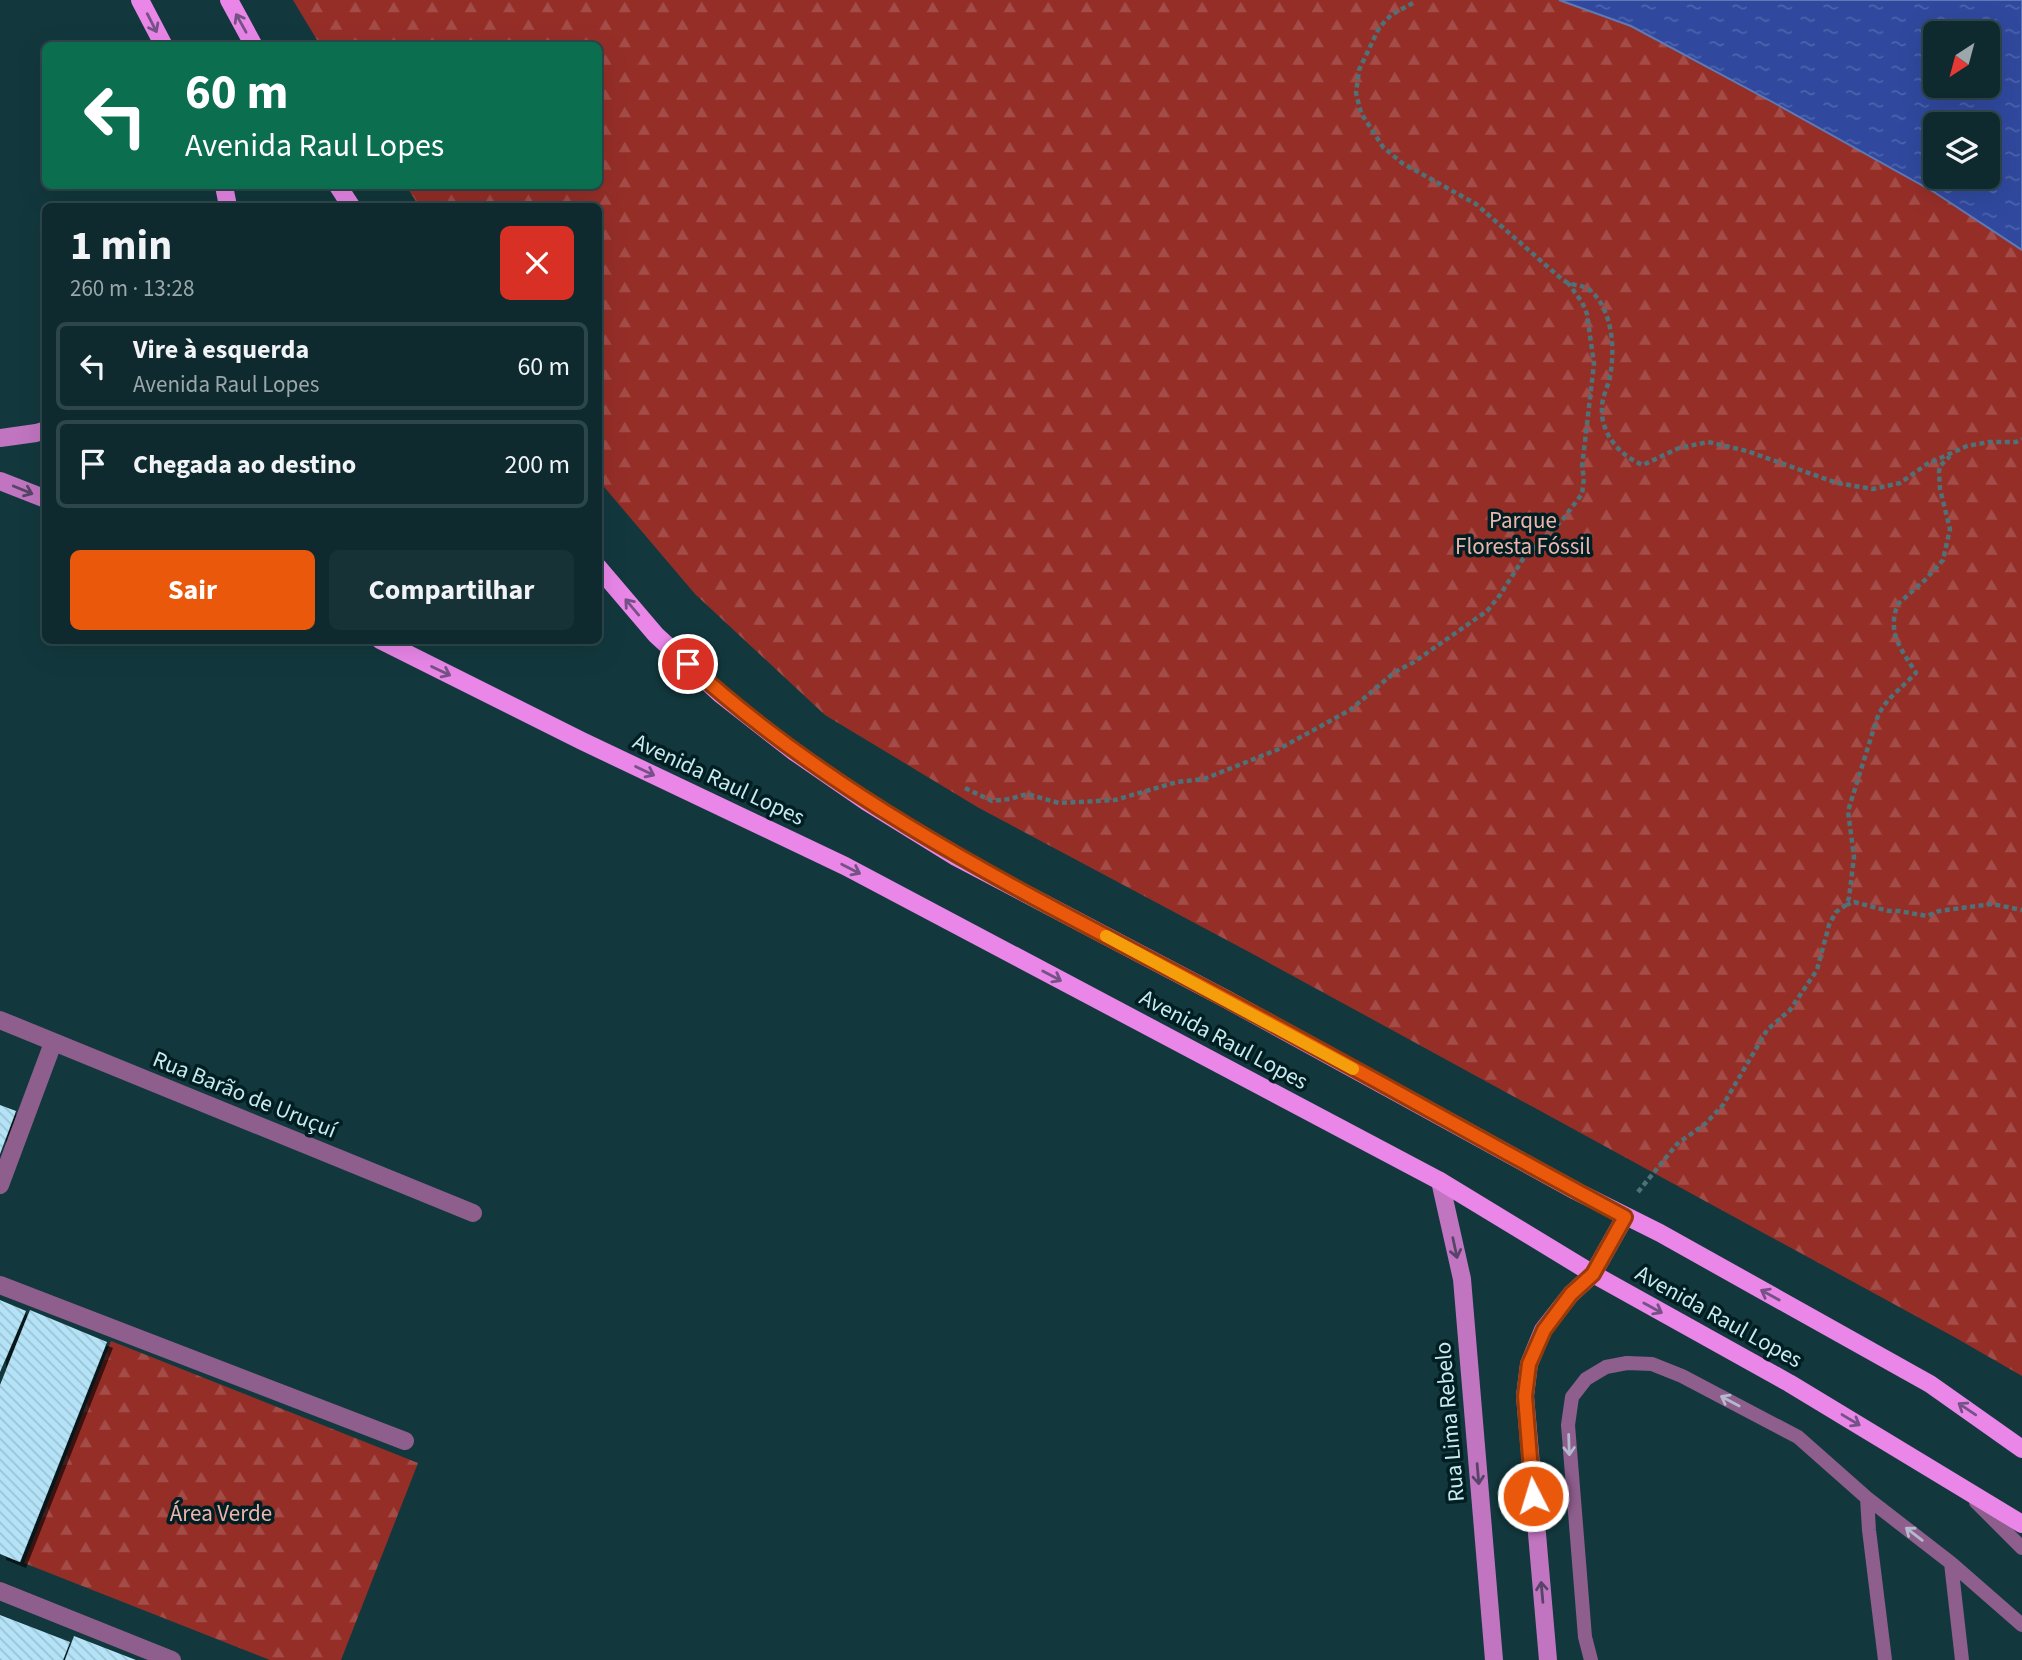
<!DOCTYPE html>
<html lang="pt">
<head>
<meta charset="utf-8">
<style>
	:root { --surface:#0e2a2e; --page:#173236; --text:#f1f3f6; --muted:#9ba7aa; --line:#2e464a; --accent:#ea580c }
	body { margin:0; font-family:"Source Sans 3",sans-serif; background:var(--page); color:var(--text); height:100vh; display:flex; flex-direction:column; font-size:26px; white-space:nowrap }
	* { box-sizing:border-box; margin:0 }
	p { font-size:23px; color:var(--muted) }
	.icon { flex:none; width:38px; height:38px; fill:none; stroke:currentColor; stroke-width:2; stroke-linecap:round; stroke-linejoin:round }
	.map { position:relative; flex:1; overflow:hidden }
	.side { position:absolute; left:42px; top:203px; width:560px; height:441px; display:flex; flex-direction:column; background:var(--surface); border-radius:10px; box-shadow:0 7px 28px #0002,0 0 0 2px var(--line) }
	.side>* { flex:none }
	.banner { position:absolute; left:42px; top:42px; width:560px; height:147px; border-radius:10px; box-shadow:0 7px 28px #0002,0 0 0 2px var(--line); background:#0b6e4f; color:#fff; overflow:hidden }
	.needle { width:46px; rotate:216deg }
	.controls { position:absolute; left:1923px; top:21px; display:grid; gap:14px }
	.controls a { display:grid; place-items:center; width:77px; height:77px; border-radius:10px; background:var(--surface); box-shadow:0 7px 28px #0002,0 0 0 2px var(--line); font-size:35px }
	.pin { position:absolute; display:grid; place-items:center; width:60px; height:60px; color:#fff; margin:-30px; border:4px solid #fff; border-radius:50%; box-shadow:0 2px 7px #0007 }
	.me { position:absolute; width:77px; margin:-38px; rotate:355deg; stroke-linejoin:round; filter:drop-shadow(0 0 5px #0008) }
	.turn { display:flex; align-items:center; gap:24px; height:147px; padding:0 28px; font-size:32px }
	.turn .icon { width:91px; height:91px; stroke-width:2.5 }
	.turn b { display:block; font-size:49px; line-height:60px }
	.round { display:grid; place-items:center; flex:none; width:74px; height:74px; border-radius:10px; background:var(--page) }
	.headline { display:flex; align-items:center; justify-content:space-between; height:119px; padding:0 28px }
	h1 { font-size:42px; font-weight:700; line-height:52px }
	.primary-button { display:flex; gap:14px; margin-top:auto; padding:14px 28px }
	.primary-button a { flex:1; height:80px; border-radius:10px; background:var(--accent); color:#fff; font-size:28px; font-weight:700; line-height:80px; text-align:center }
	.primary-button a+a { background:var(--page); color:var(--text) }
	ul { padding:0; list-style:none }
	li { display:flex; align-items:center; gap:21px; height:88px; margin:0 14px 10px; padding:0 14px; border:4px solid var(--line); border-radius:10px }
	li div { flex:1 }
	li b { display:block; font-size:26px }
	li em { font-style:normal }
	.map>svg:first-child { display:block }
	.forest { fill:url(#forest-firs) }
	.water { fill:url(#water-ripples); stroke:#5e79b6; stroke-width:2; fill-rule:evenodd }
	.building { fill:url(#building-back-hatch); filter:url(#shadow) }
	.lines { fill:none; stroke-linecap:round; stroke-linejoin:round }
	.path { stroke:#4e7277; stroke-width:4.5; stroke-dasharray:5 3.5; stroke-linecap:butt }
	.lane { stroke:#8e5e8d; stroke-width:14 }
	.street { stroke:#8e5e8d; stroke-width:18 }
	.secondary { stroke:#c175c0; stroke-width:18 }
	.primary { stroke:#e986e8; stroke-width:18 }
	.oneway { stroke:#755285 }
	.oneway2 { stroke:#574569 }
	.oneway3 { stroke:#b4b9cd }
	.route-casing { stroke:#983908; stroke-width:18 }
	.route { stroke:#ea580c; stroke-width:12 }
	.slow { stroke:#f59e0b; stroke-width:12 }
	.labels { text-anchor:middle; stroke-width:7; stroke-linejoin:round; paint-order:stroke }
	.park-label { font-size:23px; fill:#edb4ac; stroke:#011e22 }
	.street-label { font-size:23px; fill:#c9eaef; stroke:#011e22 }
</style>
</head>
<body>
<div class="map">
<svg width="2022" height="1660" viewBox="0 0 2022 1660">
	<defs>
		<pattern id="forest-firs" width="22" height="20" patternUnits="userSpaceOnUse" patternTransform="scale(1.75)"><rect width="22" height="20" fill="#962e28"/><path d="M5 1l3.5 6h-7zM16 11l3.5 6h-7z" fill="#a34c48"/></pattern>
		<pattern id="water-ripples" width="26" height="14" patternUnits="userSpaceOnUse" patternTransform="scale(1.75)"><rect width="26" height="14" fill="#30499e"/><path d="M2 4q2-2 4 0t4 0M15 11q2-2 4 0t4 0" fill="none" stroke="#4d63ac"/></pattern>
		<pattern id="building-back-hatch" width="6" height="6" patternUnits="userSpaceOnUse" patternTransform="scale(1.75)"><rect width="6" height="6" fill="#b4e2f7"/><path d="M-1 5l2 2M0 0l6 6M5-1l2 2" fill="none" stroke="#9cc3d4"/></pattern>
		<filter id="shadow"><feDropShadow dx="6" dy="6" stdDeviation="0" flood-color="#0009"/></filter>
	</defs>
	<rect width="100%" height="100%" fill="#12383d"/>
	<!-- forest -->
	<path class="forest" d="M293,0h1266l72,26 147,79 156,87 88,58v1126l-66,-38 -705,-385 -272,-145 -154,-93 -130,-121 -96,-113 -1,-275h-179l-13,-20h192v-140l-278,-1z
		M111,1341l307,122 -77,197h-71l-246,-97z"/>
	<!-- water -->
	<path class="water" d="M1559,0h463v250l-88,-58 -156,-87 -147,-79zM1936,33h52v53h-52zM1936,124h52v53h-52z"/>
	<!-- building -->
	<path class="building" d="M0,1105l16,6 -16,43z
		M0,1300l26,11 -26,61z
		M30,1310l77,32 -87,220 -20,-8v-169z
		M0,1615l70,27 -7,18h-63z
		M74,1636l62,24h-71z"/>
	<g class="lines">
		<!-- path -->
		<path class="path" d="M1413,3l-22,12 -12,13 -20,42 -3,23 5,20 22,34 19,16 74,41 81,71c4,3 9,8 14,9 9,2 16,2 23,10 19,21 21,56 16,82 -2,11 -8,21 -8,31 -2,26 18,49 41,58l36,-17 29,-6 39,9 90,32 36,6 27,-6 27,-19 40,-18 22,-4h27l6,-3
			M965,788l27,13 18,-2 17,-5 32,9 56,-3 62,-18 27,-3 75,-30 71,-39 45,-38 19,-10 73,-51 13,-16 23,-36 40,-40 19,-25 2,-16 -2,-11 12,-103 -7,-50 -5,-12 -14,-19
			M1846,905l8,-3 35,9h10l28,5 12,-5 53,-7 30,6
			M1638,1192l39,-48 28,-20 18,-19 44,-75 23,-20 27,-40 12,-45 7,-13 10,-7 3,-7 5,-41 -6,-46 26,-83 5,-15 9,-13 28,-27c-14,-23 -30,-40 -18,-69l27,-24 18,-20 7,-31 -10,-40 -1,-17 1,-6 10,-10"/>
		<!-- lane -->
		<path class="lane" d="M1867,1498l2,32 16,130
			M1976,1502l46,46
			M1951,1563l11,97
			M1591,1660l-6,-23 -17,-212 4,-28 14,-18 20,-12 21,-4 25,1 30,12 116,61 69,61 84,65 71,62"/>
		<!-- street -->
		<path class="street" d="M0,1020l473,193
			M0,1185l53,-142
			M0,1285l405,156
			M0,1591l172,69"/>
		<!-- secondary -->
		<path class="secondary" d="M0,438l36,-5 10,-3
			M0,481l46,18
			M1440,1181l22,98 32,381
			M1548,1660l-23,-264 4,-32 14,-34 28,-36 22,-20 32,-57"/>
		<!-- primary -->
		<path class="primary" d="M140,0l24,46
			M229,0l25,46
			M224,186l4,20
			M338,186l13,20
			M598,567l58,68 64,59 73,57 74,51 89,55 270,142 350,192 84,42 270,151 92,65
			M380,640l202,101 263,125 595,315 153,93 196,109 233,141"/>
	</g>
	<!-- one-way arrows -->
	<defs><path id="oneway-shaft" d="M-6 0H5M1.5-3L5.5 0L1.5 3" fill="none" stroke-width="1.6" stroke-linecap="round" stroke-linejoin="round" transform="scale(1.75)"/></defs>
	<g class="oneway">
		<use href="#oneway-shaft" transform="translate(152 23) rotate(63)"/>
		<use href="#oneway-shaft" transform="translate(241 23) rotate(-119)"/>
		<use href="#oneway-shaft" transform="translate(632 607) rotate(-130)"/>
		<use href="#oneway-shaft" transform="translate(441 671) rotate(26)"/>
		<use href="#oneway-shaft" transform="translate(645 771) rotate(26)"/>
		<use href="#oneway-shaft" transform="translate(851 869) rotate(27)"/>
		<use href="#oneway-shaft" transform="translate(1052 976) rotate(28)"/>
		<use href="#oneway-shaft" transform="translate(1770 1295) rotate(-151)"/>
		<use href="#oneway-shaft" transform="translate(1653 1308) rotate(29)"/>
		<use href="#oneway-shaft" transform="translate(1967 1409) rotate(-146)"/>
		<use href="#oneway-shaft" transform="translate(1851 1420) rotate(31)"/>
	</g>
	<g class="oneway2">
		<use href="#oneway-shaft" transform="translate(23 490) rotate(22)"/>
		<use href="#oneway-shaft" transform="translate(1455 1248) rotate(78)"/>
		<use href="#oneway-shaft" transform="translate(1478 1474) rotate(85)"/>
		<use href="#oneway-shaft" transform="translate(1542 1592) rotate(-95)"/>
	</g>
	<g class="oneway3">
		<use href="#oneway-shaft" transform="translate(1730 1401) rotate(-152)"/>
		<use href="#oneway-shaft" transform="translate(1569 1445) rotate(88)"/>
		<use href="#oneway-shaft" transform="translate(1914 1534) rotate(-142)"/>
	</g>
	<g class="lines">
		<defs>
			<path id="route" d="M688,664c153,140 337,229 519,325 140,74 278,153 418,228l-32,57 -22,20 -27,36 -15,34 -4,32 8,100"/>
		</defs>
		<!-- route casing -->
		<use href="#route" class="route-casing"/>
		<!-- route -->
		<use href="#route" class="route"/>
		<!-- slow -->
		<path class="slow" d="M1106,936l247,133"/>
	</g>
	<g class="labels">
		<!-- park labels -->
		<g class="park-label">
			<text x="1523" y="528">Parque<tspan x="1523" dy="26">Floresta Fóssil</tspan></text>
			<text x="221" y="1521">Área Verde</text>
		</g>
		<!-- street labels -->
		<g class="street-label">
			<text transform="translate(719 779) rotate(25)" y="8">Avenida Raul Lopes</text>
			<text transform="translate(1224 1039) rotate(28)" y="8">Avenida Raul Lopes</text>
			<text transform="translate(245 1094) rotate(22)" y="8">Rua Barão de Uruçuí</text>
			<text transform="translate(1719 1316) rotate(29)" y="8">Avenida Raul Lopes</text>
			<text transform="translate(1449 1422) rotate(-95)" y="8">Rua Lima Rebelo</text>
		</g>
	</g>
</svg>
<div class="controls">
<a><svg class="needle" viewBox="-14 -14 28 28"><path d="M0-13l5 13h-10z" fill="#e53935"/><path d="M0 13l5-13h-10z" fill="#9ba7aa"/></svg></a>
<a><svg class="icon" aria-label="layers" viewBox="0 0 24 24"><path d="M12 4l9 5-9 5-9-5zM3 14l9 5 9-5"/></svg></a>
</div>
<div class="pin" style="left:688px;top:664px;background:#d93025"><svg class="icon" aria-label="arrive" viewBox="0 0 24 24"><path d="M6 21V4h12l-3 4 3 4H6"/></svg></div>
<svg class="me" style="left:1533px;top:1496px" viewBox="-20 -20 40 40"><circle r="17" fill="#ea580c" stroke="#fff" stroke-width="3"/><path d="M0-11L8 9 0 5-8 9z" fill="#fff"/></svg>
<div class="banner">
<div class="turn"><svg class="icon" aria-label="left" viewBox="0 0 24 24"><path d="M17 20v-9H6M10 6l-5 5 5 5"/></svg><div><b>60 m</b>Avenida Raul Lopes</div></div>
</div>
<section class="side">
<div class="headline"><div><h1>1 min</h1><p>260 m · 13:28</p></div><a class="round" style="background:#d93025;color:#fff"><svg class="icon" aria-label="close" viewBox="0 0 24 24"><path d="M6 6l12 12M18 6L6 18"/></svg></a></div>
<ul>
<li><svg class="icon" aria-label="left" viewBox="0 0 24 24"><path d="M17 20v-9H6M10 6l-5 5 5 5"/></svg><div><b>Vire à esquerda</b><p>Avenida Raul Lopes</p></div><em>60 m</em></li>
<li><svg class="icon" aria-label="arrive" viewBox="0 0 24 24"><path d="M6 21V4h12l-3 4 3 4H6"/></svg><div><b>Chegada ao destino</b></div><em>200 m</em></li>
</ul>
<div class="primary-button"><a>Sair</a><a>Compartilhar</a></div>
</section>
</div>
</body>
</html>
